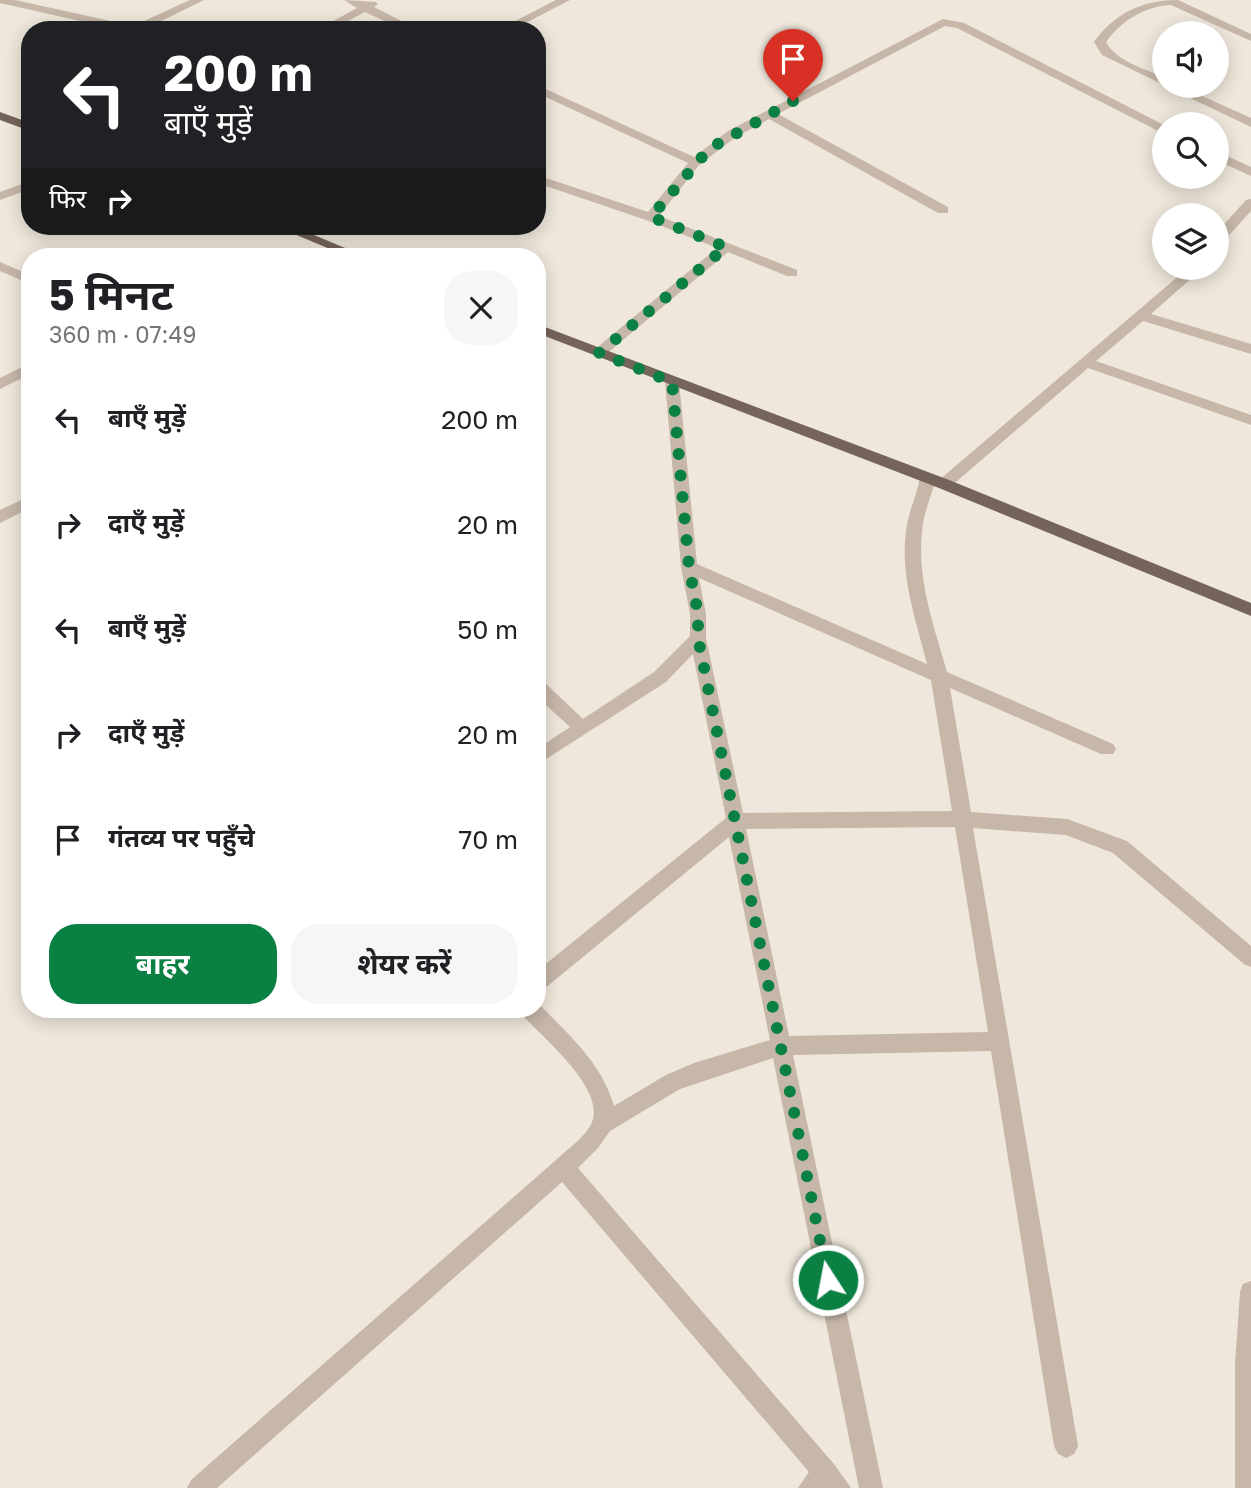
<!DOCTYPE html>
<html lang="hi">
<head>
<meta charset="utf-8">
<style>
	:root { --surface:#fff; --page:#f6f6f6; --text:#202124; --muted:#757577; --accent:#0b8043 }
	body { margin:0; font-family:"Golos Text","Noto Sans Devanagari",sans-serif; background:var(--page); color:var(--text); height:100vh; display:flex; flex-direction:column; font-size:26px; white-space:nowrap }
	* { box-sizing:border-box; margin:0 }
	p { font-size:23px; color:var(--muted) }
	.icon { flex:none; width:38px; height:38px; fill:none; stroke:currentColor; stroke-width:2; stroke-linecap:round; stroke-linejoin:round }
	.map { position:relative; flex:1; overflow:hidden }
	.sheet { position:absolute; left:21px; top:248px; width:525px; height:770px; display:flex; flex-direction:column; background:var(--surface); border-radius:28px; box-shadow:0 4px 18px #0003 }
	.sheet>* { flex:none }
	.top-card { position:absolute; left:21px; top:21px; width:525px; height:214px; border-radius:28px; box-shadow:0 4px 18px #0003; background:#202124; color:#fff; overflow:hidden }
	.controls { position:absolute; left:1152px; top:21px; display:grid; gap:14px }
	.controls a { display:grid; place-items:center; width:77px; height:77px; border-radius:50%; background:var(--surface); box-shadow:0 4px 18px #0003; font-size:35px }
	.pin { position:absolute; display:grid; place-items:center; width:60px; height:60px; color:#fff; margin:-72px -30px; border-radius:50% 50% 50% 0; rotate:-45deg; box-shadow:0 0 7px #0007 }
	.pin .icon { rotate:45deg }
	.me { position:absolute; width:77px; margin:-38px; rotate:349deg; stroke-linejoin:round; filter:drop-shadow(0 0 5px #0008) }
	.turn { display:flex; align-items:center; gap:24px; height:147px; padding:0 28px; font-size:32px }
	.turn .icon { width:91px; height:91px; stroke-width:2.5 }
	.turn b { display:block; font-size:49px; line-height:60px }
	.then { display:flex; align-items:center; height:66px; padding:0 28px; background:#0003; gap:14px; font-size:26px }
	.round { display:grid; place-items:center; flex:none; width:74px; height:74px; border-radius:28px; background:var(--page) }
	.headline { display:flex; align-items:center; justify-content:space-between; height:119px; padding:0 28px }
	h1 { font-size:42px; font-weight:700; line-height:52px }
	.action { display:flex; gap:14px; margin-top:auto; padding:14px 28px }
	.action a { flex:1; height:80px; border-radius:28px; background:var(--accent); color:#fff; font-size:28px; font-weight:700; line-height:80px; text-align:center }
	.action a+a { background:var(--page); color:var(--text) }
	ul { padding:0; list-style:none }
	li { display:flex; align-items:center; gap:21px; height:105px; padding:0 28px }
	li div { flex:1 }
	li b { display:block; font-size:26px }
	li em { font-style:normal }
	.map>svg:first-child { display:block }
	.lines { fill:none; stroke-linecap:round; stroke-linejoin:round }
	.minor { fill:#c6b7a8; fill-rule:evenodd }
	.major { fill:#75645a; fill-rule:evenodd }
	.route { stroke:#0b8043; stroke-width:12; stroke-dasharray:0 21.6 }
</style>
</head>
<body>
<div class="map">
<svg width="1251" height="1488" viewBox="0 0 1251 1488">
	<rect width="100%" height="100%" fill="#efe7db"/>
	<g class="lines">
		<!-- minor -->
		<path class="minor" d="M0,0h15l118,26 57,-26h14l-61,30h-23l-120,-27z
			M344,0l32,2 2,2 -4,3 45,23h-15l-39,-18 -34,18h-14l40,-22z
			M556,0h14l-58,30h-14z
			M1178,0l73,34v7l-80,-36c-26,1 -50,16 -65,37 10,19 39,27 58,35v8l-62,-30 -8,-13c21,-29 48,-42 84,-42z
			M943,19l21,4 200,102v9l-207,-106 -12,-2 -167,88 170,93v6h-10l-169,-94 -33,18 -37,28 -40,51 138,54v6h-10l-59,-24 -124,104h-10v-6l123,-102 -71,-28 -109,-37v-8l111,37 40,-49 -151,-70v-8l157,72 34,-26z
			M1165,86h15l71,32v9z
			M1216,151l35,16v9l-35,-16z
			M30,181v8l-30,11v-8z
			M1251,199v12l-30,33 -5,1v-12l30,-33z
			M0,262l30,13v9l-30,-13z
			M1188,268h15l-52,46 100,30v10l-108,-33 -47,40 155,54v10l-163,-57 -139,120h-10l-3,-4 3,-4z
			M30,363v11l-30,15v-11z
			M672,377l7,5 18,182 230,100c-11,-44 -27,-87 -21,-133 2,-17 10,-35 14,-52l3,-4h10l3,4c-5,17 -13,36 -14,53 -5,49 12,94 25,140l166,72 3,5 -3,5h-12l-151,-66 21,124 96,7 60,22 124,105v21l-7,-3 -131,-111 -47,-18 -93,-7 105,618 -4,8 -8,4 -8,-4 -4,-8 -63,-395 -198,4 90,433h-24l-86,-430 -93,31 -70,42 -12,17 -20,20 256,296 17,24h-53l11,-16 -247,-290 -345,306h-30l4,-8 365,-320c11,-11 33,-25 37,-41 9,-32 -49,-81 -69,-102l-3,-7h16l1,-7c30,31 64,60 76,103l52,-31 28,-12 76,-23 -41,-203 -185,152 -7,3v-21l189,-153 -33,-164 -27,28 -129,83v-16l33,-22 -33,-30v-18l6,2 40,38 71,-47 36,-36v-22l-9,-47 -16,-185zM699,578l232,102 21,131 -209,2 -37,-175v-24zM955,827l33,205 -199,4 -43,-207z
			M30,496v12l-30,15v-13z
			M1251,1281v207h-16v-124l5,-72 3,-8z"/>
		<!-- major -->
		<path class="major" d="M0,112l30,11v8l-30,-11z
			M275,226h17l75,31h-18z
			M537,324l412,156 302,123v13l-312,-128 -402,-155z"/>
	</g>
	<g class="lines">
		<!-- route -->
		<path class="route" d="M793,101l-84,48 -58,68 75,30 -127,106 73,29 17,185 9,47v24l130,642"/>
	</g>
</svg>
<div class="controls">
<a><svg class="icon" aria-label="sound" viewBox="0 0 24 24"><path d="M4 9h4l5-4v14l-5-4H4zM17 9q2 3 0 6"/></svg></a>
<a><svg class="icon" aria-label="search" viewBox="0 0 24 24"><circle cx="10" cy="10" r="6"/><path d="M15 15l6 6"/></svg></a>
<a><svg class="icon" aria-label="layers" viewBox="0 0 24 24"><path d="M12 4l9 5-9 5-9-5zM3 14l9 5 9-5"/></svg></a>
</div>
<div class="pin" style="left:793px;top:101px;background:#d93025"><svg class="icon" aria-label="arrive" viewBox="0 0 24 24"><path d="M6 21V4h12l-3 4 3 4H6"/></svg></div>
<svg class="me" style="left:828px;top:1280px" viewBox="-20 -20 40 40"><circle r="17" fill="#0b8043" stroke="#fff" stroke-width="3"/><path d="M0-11L8 9 0 5-8 9z" fill="#fff"/></svg>
<div class="top-card">
<div class="turn"><svg class="icon" aria-label="left" viewBox="0 0 24 24"><path d="M17 20v-9H6M10 6l-5 5 5 5"/></svg><div><b>200 m</b>बाएँ मुड़ें</div></div>
<div class="then">फिर<svg class="icon" aria-label="right" viewBox="0 0 24 24"><path d="M7 20v-9h11M14 6l5 5-5 5"/></svg></div>
</div>
<section class="sheet">
<div class="headline"><div><h1>5 मिनट</h1><p>360 m · 07:49</p></div><a class="round"><svg class="icon" aria-label="close" viewBox="0 0 24 24"><path d="M6 6l12 12M18 6L6 18"/></svg></a></div>
<ul>
<li><svg class="icon" aria-label="left" viewBox="0 0 24 24"><path d="M17 20v-9H6M10 6l-5 5 5 5"/></svg><div><b>बाएँ मुड़ें</b></div><em>200 m</em></li>
<li><svg class="icon" aria-label="right" viewBox="0 0 24 24"><path d="M7 20v-9h11M14 6l5 5-5 5"/></svg><div><b>दाएँ मुड़ें</b></div><em>20 m</em></li>
<li><svg class="icon" aria-label="left" viewBox="0 0 24 24"><path d="M17 20v-9H6M10 6l-5 5 5 5"/></svg><div><b>बाएँ मुड़ें</b></div><em>50 m</em></li>
<li><svg class="icon" aria-label="right" viewBox="0 0 24 24"><path d="M7 20v-9h11M14 6l5 5-5 5"/></svg><div><b>दाएँ मुड़ें</b></div><em>20 m</em></li>
<li><svg class="icon" aria-label="arrive" viewBox="0 0 24 24"><path d="M6 21V4h12l-3 4 3 4H6"/></svg><div><b>गंतव्य पर पहुँचे</b></div><em>70 m</em></li>
</ul>
<div class="action"><a>बाहर</a><a>शेयर करें</a></div>
</section>
</div>
</body>
</html>
